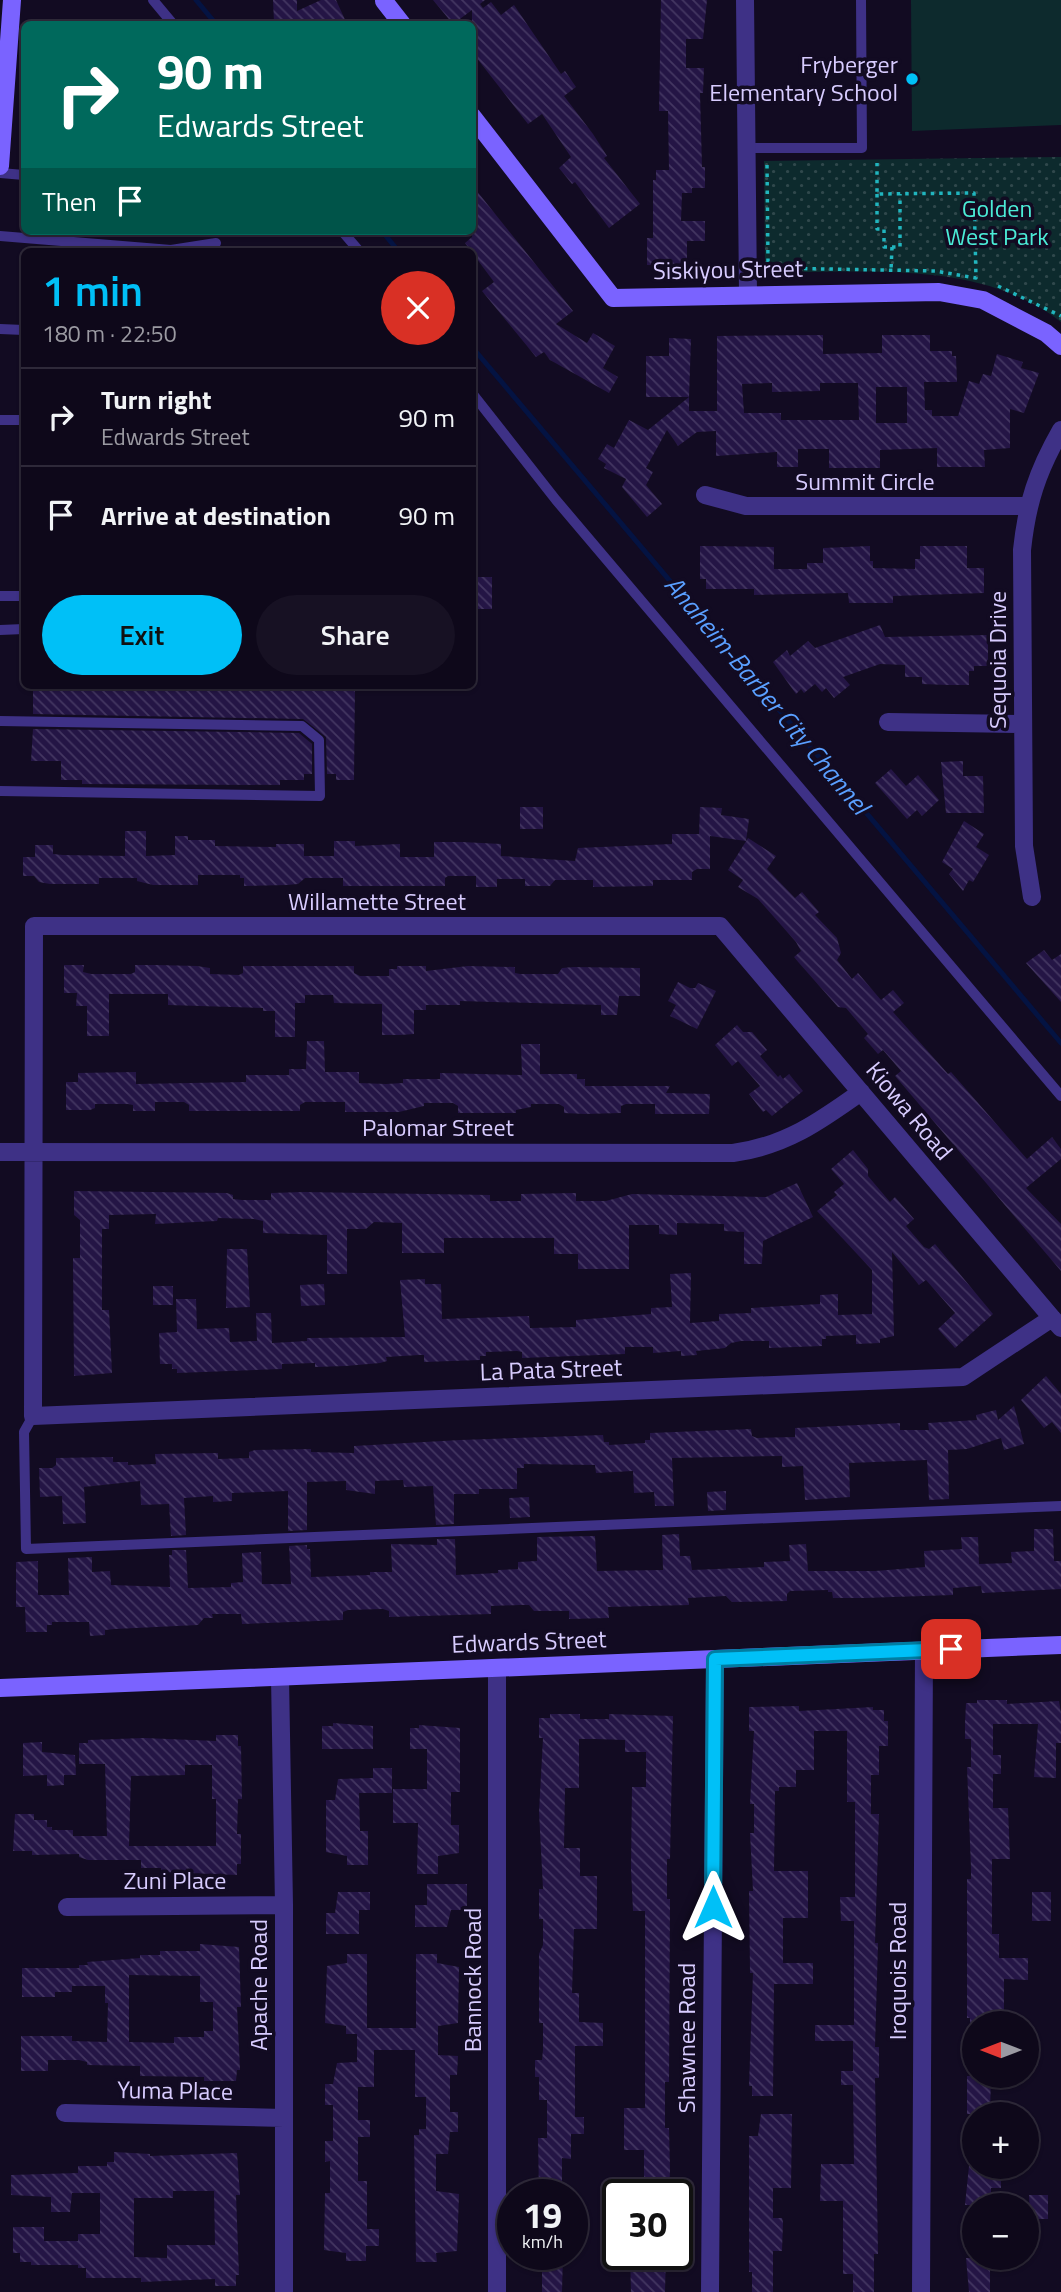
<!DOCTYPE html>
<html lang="en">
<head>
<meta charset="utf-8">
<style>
	:root { --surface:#0e081a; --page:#171123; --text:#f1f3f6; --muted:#9b9aa2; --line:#2e2939; --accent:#00c0f7 }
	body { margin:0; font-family:"Titillium Web",sans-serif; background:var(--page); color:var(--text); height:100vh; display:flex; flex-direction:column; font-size:26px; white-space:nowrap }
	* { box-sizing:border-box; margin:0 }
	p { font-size:23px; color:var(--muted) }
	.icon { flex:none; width:38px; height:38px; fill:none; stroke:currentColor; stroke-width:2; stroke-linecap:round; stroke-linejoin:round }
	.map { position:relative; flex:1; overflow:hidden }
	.drawer { position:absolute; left:21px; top:248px; width:455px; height:441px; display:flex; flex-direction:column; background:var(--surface); border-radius:10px; box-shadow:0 2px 5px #0004,0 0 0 2px var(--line) }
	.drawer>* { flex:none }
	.banner { position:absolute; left:21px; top:21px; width:455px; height:214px; border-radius:10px; box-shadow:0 2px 5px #0004,0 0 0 2px var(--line); background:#00695c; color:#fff; overflow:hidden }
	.needle { width:46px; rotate:270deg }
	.tools { position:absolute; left:962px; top:2011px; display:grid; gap:14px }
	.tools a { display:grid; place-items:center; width:77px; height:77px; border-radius:50%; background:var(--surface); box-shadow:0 2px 5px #0004,0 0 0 2px var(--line); font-size:35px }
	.speed { position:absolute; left:497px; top:2179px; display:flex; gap:14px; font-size:35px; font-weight:700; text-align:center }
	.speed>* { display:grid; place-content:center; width:91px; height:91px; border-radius:50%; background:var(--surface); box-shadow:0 2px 5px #0004,0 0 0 2px var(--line); line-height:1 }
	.speed small { font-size:18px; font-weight:400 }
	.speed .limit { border:4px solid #111; border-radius:10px; background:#fff; color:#111 }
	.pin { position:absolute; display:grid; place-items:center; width:60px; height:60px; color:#fff; margin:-30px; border-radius:14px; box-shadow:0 4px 10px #0006 }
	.me { position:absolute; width:77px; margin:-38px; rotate:0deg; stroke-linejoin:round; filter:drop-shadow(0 0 5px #0008) }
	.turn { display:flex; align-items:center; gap:24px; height:147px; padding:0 21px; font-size:32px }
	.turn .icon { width:91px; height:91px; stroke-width:2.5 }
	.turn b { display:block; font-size:49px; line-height:60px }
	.then { display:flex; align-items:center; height:66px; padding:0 21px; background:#0003; gap:14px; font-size:26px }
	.round { display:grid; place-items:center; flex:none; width:74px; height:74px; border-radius:37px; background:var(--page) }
	.summary { display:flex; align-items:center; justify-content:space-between; height:119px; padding:0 21px }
	h1 { font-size:42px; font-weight:600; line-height:52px; color:var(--accent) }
	.primary-button { display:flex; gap:14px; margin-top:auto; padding:14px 21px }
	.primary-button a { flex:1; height:80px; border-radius:42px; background:var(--accent); color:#111; font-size:28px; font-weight:600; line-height:80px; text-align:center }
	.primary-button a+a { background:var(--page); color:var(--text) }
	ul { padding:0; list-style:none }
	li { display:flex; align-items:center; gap:21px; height:98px; padding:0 21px; border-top:2px solid var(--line) }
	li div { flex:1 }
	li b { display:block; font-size:26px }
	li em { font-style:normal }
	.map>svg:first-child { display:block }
	.grass { fill:#0d2a2d }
	.park { fill:url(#park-dots) }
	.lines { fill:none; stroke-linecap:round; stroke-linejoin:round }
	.stream { stroke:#041342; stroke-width:5 }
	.building { fill:url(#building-back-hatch); fill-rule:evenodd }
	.path { stroke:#21b5be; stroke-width:3.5; stroke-dasharray:3.5 5; stroke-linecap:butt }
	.lane { stroke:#3e3186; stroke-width:10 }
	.street { stroke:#3e3186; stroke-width:18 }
	.secondary { stroke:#7a63ff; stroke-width:18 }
	.route-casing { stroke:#007da1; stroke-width:18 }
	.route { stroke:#00c0f7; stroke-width:12 }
	.poi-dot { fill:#00c0f7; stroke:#120b22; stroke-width:2.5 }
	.labels { text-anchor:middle; stroke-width:7; stroke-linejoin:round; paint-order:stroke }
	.poi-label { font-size:24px; fill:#d8ccff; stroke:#120b22; text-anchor:end }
	.park-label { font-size:24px; fill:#4becd7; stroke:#120b22 }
	.street-label { font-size:24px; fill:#d8ccff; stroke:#120b22 }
	.water-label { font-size:26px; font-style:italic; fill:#5a9fff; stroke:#120b22 }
</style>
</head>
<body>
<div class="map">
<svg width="1061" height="2292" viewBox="0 0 1061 2292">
	<defs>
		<pattern id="park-dots" width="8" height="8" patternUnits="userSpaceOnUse" patternTransform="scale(1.75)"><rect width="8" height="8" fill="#0d2a2d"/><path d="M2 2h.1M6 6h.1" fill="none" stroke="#30484c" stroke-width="1.8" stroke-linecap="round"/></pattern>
		<pattern id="building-back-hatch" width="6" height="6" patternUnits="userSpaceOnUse" patternTransform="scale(1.75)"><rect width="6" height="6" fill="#241545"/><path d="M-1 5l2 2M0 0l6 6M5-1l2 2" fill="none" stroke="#433661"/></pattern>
	</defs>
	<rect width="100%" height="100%" fill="#120b22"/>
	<!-- grass -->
	<path class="grass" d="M911,0h150v125l-149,6z"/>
	<!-- park -->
	<path class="park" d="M1061,157v165c-80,-62 -189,-49 -284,-50l-12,-9 -1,-102z"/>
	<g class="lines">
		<!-- stream -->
		<path class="stream" d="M196,0l20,24
			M382,231l17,21
			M472,347l589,696"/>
	</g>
	<!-- building -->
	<path class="building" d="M273,0h24v11l24,-11h15l11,24h-78l5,-2z
		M433,0h52l-5,4 3,4 8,-6 10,13 13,-10 47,69 4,-3 11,16 -12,9 29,38 14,22 -3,2 36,46 -31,24 -34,-46 -3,2 -13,-16 12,-11 -29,-43 -14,10 -56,-72v-42l-19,14z
		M661,0h46l-4,39h-17v29h18l-1,25h-3l2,74h3v21h-13v5h-10l-1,28h24v20h-18v25l-40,-1v-27h6v-58h3v-10h13l-1,-59h-9z
		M472,185l101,126 -17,13 31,19 6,-10 22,13 -12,22 15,9 -9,16 -59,-33 -6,-8 -8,5 -54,-66 12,-9 -29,-39 7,-6z
		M823,335v19l59,-1v-18h48v16h22v5h4l1,26h-33l1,28h7v6h26l11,-35 10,3 4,-10 8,2 6,-22 26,8 -2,6 18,5 -15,40 -14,-4v39l-26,2 1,17h-48v-19l-57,2v18h-51v-19h-31v18h-21v-15l-61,4v-25l-19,1 -19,14 -11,-16 -21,38 7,4 -7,13 16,19 -15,13 -25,-30 4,-8 -22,-11 2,-4 -8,-5 9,-15 7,4 15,-28 19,10 41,-33v14h28v-75zM772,383v9l48,-1v-8h38l1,37h-78v-7h-37l-2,-29zM876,387h31v36h-31z
		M669,338l22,1 -2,58h-43v-41h23z
		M700,546l74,1v22h33v-6h16v-15l47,-2v15h3v7l42,1v-10h5v-13h47v22h17v25l-91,3v7h-44l-1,-10 -94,2v-6h-48v-10h-6z
		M472,577h20v32h-20z
		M880,625l5,12 103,-2v31h-14v5h-5v14h-21l-26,-1v-7h-17v-12l-25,-1 -37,13 7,8 -16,13 -8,-10 -4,4 -7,-8 -11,9 -3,-4 -5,5 -23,-32 14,-12 3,6 18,-15 7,7z
		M33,686h322l-1,94h-18v-6h-9l-1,-37 -23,-18 -270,-5z
		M33,729l266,4 13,11v30h-8v6h-24v5l-198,-1v-4h-21v-19h-30z
		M963,761v15h20l1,37h-38l-5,-51z
		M891,769l15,17 12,-11 21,25 -17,16 -5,-6 -10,9 -32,-36z
		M520,807h23v22h-23z
		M700,807l22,1 -1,7 28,4 -3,22 -36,-5v33h-13l-5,3v8h-39v6l-60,1v-7h-38l-5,6h-25v-7h-28v8h-21v-11h-28l-3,2v8h-102v-8h-38l-7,6 -11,1 -43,1v-8h-4v-3h-42v10h-45l-16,-4v-3h-38v6h-49l-11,-2 -5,-6h-11v-19h12v-12h18v9l10,1 62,1v-25h21v25l29,-1v-19h13v4h27v6l61,1v-3h28v12h30v-15h21v5l45,-2v13h34v-15h28l39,2v12l74,5 3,-13 94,-4v-10h27z
		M964,821l20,13 -8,13 13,8 -16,27 -4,-2 -6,11 -14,-17 4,-5 -11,-7z
		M748,838l28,18 -9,13 28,29 7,-6 17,20 -4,3 22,23 4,15 -4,7 15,19 6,-6 23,27 12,-10 11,13 -11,9 55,62 3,-2 76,87 25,-22 9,12v10l-35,29 35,36v47l-166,-195 6,-5 -18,-21 -5,4 -14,-16 4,-4 -22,-26 -8,-1 -39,-44 -5,-6 7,-6 -5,-9 -38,-43 -20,-12 5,-7 -15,-10z
		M1044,950l8,10 9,-6v48l-35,-39z
		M64,965h20l-1,7 8,2h40l4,-2v-7h22l40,1 13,2v6l29,1 4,-2v-7h111v7l6,3h29v-7h8v-3h29v5l42,-5 47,1v6l5,1h38l4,-6 12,-1 66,1v28h-21l-2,19h-16v-10l-141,-4v4h-34v5h-12v24l-14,1h-18v-31l-48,-1 -1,-8h-28v8h-10v34h-20v-26h-12v-3l-95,-3v-11h-59v42h-22v-30h-11l1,-13h-13z
		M678,982l12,6h5l3,-5 18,8 -19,38 -27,-13 6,-11 -8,-4z
		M737,1025l6,7h9l15,18 -7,6 18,21 2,-2 3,4 6,-5 14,17 -31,25 -6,-6 -3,2 -14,-18 11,-8 -22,-25 -6,5 -17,-21z
		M307,1041h17l1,31h34v11l27,1 17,-1v-4h37v-6l82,2 -1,-31h19v30h37v5h8v7h85l-4,7 44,1 -1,20h-54v-10h-29l-5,2v7l-36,1 -21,-1v-6l-5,-3h-28v3l-15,3v3h-58v-7l-5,-3h-29v3l-25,6h-54v-10h-40l-5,3v6h-111v-6l-5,-3h-29v9h-22v-6l-5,-1h-33v4l-5,2h-24v-28h12v-9l58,-1v12l110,-2v-7h43v-6h17z
		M853,1150l15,19v7l22,26 5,-5 19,22 -8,7 18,21 5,2 6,-5 58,70 -38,34 -17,-19 17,-16 -29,-33 -7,5 -27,-33 2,84 -14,3v4l-24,1v-9l-30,1v3h-4v7l-53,2v-7h-28l-10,2 -6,5 -29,3 1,4 -16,1v-5l-28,2v-6h-28v7l-103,4v-6l-5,-1 -31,1v4h-6v4l-56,2v-7h-5l-33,2 1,4 -7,2 -34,3 -31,1v-4l-33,1v5l-105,4v-4h-5v-5h-12l-1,-31 18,-1 -1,-33h20l1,30 32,-1 1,14 27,-1 -1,-28h15l1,30 35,-2v-3l98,-1 -5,-57 25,-1v5h16l1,35 87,-3 1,12 46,-1v-7l75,-6v-6l21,-1 -2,-33 21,-1 -1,50 29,-2v-7l32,-1v-5l69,-4v-9l18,-1v21l34,-1v-44l-55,-59 20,-16 -3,-3 10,-8 -13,-15z
		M797,1183l16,34 -50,24 -1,23h-18v-32l-20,-1v-7l-47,-1v12l-18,-1v-9h-30v44h-51v-15h-24v-16h-110v15h-42v-30l-28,-1 -8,7h-19v45h-20v-39l-64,-2v-12l-9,-2 -36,-1 -1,3 -62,3 1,-10 -47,1v14h-7v81h7l3,63 -38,3 -1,-118h7v-38l-6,-5v-24l153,2 6,2v4l9,1h29v-7l32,-1 187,3v6h31v-7l55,-1v8h30l26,-7 134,3z
		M227,1249h20l3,58 -24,1z
		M324,1284l1,21 -24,1 -1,-21z
		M153,1286h20v19h-20z
		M1046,1376l15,18v39l-9,-11 -8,6 -23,-28z
		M1014,1406l10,38 -20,6 -3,-12 -34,11 -19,1 1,49 -20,1 -2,-40 -78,3 1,34 -45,3 -2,-34 -21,1v-11l-110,2 2,48h-19l-1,-14 -20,1 -1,-22 -37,2 -1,-8 -71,-1v4h-7v21h-38v5h-25v30l-18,1 -3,-39 -29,1 -1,-7 -28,1v13l-29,-4v-9l-39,1v48l-19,1v-40l-56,2v8l-19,1v-6l-29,2 2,37 -15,1 -2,-32 -28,1 -1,-24 -56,6 2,36 -23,1 -1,-28 -22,1 -1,-29h13l4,-3v-7l57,-1v5h15v3l28,-1 -1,-10 63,-1v6l31,-1v-6l6,-2 56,-1v3l43,1v-7l106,-6 143,-5 1,7h5v3l36,-2v-3h5v-7l101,-4 1,7 5,2 38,-1v-9l105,-5v7h29l-1,-7 49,-3 -1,-5 20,-5 2,10z
		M726,1491v19l-18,1 -1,-19z
		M529,1497l1,20 -20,1 -1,-20z
		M1034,1529h19l1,32h7v28l-79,4 -1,-7 -28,2v7l-89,3h-31l-1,-6h-4v-2l-38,1 -3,3v7l-55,1 -6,-6 -38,2 1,7 -81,2 1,11 -40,1v-8h-35l-5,-6h-10l-28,1v8l-102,3v-6l-6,-2 -35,1 -5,2v8l-101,4 -1,-10h-29l1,4h-9l-6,7 -83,4 -10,1v5l-15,1 -1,-14h-37v3h-5v7h-21l-1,-25h-9v-45l22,-1v34h31l-1,-37 24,-1v15l18,-1 1,14 59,2 -1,-32h3v-5h14l2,38 43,-1v-4l12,-1 -1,-29 19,-1 1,32h29l-2,-38 18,-1v4h3l1,28 59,-2v-3h22l-1,-28 46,1v-6h18l1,36 42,-2v-3l20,-1v-7l19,-1v-24l58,-1 2,35 66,-1 -1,-35 17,-1 1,22h10l2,14 72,-3v-5l26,-1 -1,-16 17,-1 2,27h67l50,-4 -1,-16 38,-2 -1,-12h17l1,27 33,-1 -1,-11 23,-1z
		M977,1700h30v4l52,-3 2,12v30h-5v35l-22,-1 4,-53h-45v31h8v19h-8v34h15l2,51h-18v75h7v24h29v22l-24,-1v44h-34v-5h-3v-139h4v-11l-4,-101h4v-28h-6v-16l1,-20h11z
		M799,1706v5l74,-4v3h11v11h4v25h-9v29h-8v39h8l-4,129h3l-3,104h4v31h-4l3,176h-4v38h-21v-18h-10v-73h-23l1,-37h33l-1,-79h-12v-14h12v-30h-38v-16h39v-104h-13l-1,-24h15v-95h-8v-71h-33v39h-18v17h-17v4h-4l-1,80h34v47h-25v45h30v21h-39l-1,112h-21v-10h-3l4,-113h-3l-1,-82h4l-3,-58h4v-29h-4l4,-73h-5v-24z
		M550,1714h30v5h29v-5l64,2 -3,143h-3v40h3l-1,183h-4v46h4l1,42 -1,24h-25v-44h-20v-42h21v-197h-12l-2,-41 1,-83h14v-35h-21v-12l-30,-1h-16v49h-14l-1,60h16v28h17v53h-23l-2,64h7v29l24,1v23h-28v71h9v17h-13v25l-9,-1v36h-23l-1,-56h9v-38h-8v-23h-4v-17h7l1,-10v-27h-4v-69l4,-9v-26h-4v-30h4l-4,-77 4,-74h-4v-20h11z
		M333,1723l40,3v23h-51v-23h11z
		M419,1725l41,3v64h-9v33h8v28l-21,3v18h-21l1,-51h-25v-34h34v-40h-17v-21h9z
		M216,1735h22v11h3l1,53h-4l-1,35h4v30h-4v11l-76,-3v-4h-20v-8h-53l-9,-3v-3l-47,1v-4h-19l2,-37h19v6h13v7h5v3h21v6h34l-2,-72h-26v-21h9v-3l56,-2 72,3zM185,1765h27v34h4v47h-87l2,-70 54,-1z
		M42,1742v10l33,3 1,20h-12v10l-17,1v-11l-24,1v-33z
		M373,1768h19v25h-33l1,38h8v34h-21v-9l-21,-4v-52h9l3,-21 35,-1z
		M427,1884h40v26h-16l-4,17h-32v-22h12z
		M338,1892h32v18h-11v24h-33v-21h9z
		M1032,1892h19v29h-19z
		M200,1944l39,3 2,60h-4l3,63h-3l-1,11h-32v-4l-64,-1v-10l-53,-1v-3l-8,-2h-31v11h-27v-35h51v5l35,1 1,-39h-3v-17h-33v6h-17v5h-33v-29h57v-3h9l-1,-3 53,-4v-3h20v-4h40zM129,1975l71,1v26h13v29h-9v6h-30v6l-45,-1z
		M347,1954h20v74h49v-74h21v9l22,4 -1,56 -20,3v29l20,1 -1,19h-7v37h8v20h-8l-2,22h-12v37l23,3 -2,57 -21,2 1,9h-21l-2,-127h5v-6h7v-32h-11v-47h-41v37h-16v33h12v17h-12v44h9v48h12v17h-13v15h-20v-8l-22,-3 1,-57h5v-32l-5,1v-21h8v-36h-8v-21h8l4,-21 20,-1v-28h-11v-8l-21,-3 2,-57 20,-3z
		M967,2076h24l-1,38h-23z
		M761,2114h31l-1,74h-18v30h9l1,4 -1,29h-9v41h-21v-20h-3v-136h9z
		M114,2152l36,2v2l87,-3 3,42h-4l3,80h-3v11h-21v-7l-74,3v-4h-55v-10h-8v-3h-47v-3h-11v-9h-7v-26h31v14h34v-7h22v-41h-28l-2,19h-19v-15l-40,-2v-20l67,-2v-7h29v-4h7zM173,2191h41l1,54h-48v13l-33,-1v-59h39z
		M969,2166h32v22h-10v17h-26z
		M1029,2195h19v24h-18z
		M542,2254h21l-1,38h-20z
		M630,2254h36l-1,38h-34z
		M966,2258h24v34h-21z"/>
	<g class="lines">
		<!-- path -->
		<path class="path" d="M767,165l1,96 4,7 163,3 41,7 -2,-85 -97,1v-31
			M877,194v35h7v18h8l-1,23
			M892,247h8v-53
			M998,286l63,30"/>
		<!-- lane -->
		<path class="lane" d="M153,0l20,24
			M746,148h116l-1,-148
			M0,173l24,2
			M342,231l18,21
			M0,236l171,14 45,-7
			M0,329l24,1
			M472,393l84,107 505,596
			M0,420h24
			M0,596h24
			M0,630l24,-1
			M0,721l302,5 17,14 1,56 -320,-5
			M33,1416l-9,16 2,117 1035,-43"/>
		<!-- street -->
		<path class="street" d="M745,0l3,293
			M705,495l41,11h281
			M888,722l135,2
			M1032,897l-8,-51 -2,-296c5,-47 15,-78 39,-120
			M0,1152l733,1c52,-7 86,-31 128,-61
			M1052,1318l-89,59 -930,39 1,-490h686l332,392 9,10
			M497,1668v624
			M280,1677l4,228v387
			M67,1907l217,-2
			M65,2113l219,5
			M710,2292l5,-633
			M921,2292l3,-642"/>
		<!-- secondary -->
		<path class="secondary" d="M384,1l18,23
			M472,116l141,182 326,-6 44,8 63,33 15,13
			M0,166l12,-166
			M0,1688l1061,-43"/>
	</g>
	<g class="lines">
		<defs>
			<path id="route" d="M713,1907l2,-248 236,-10"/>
		</defs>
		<!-- route casing -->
		<use href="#route" class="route-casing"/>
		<!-- route -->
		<use href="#route" class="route"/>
	</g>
	<!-- markers -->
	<circle class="poi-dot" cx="912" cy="79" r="7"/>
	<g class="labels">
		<!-- poi labels -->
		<g class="poi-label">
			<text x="898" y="73">Fryberger<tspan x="898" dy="28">Elementary School</tspan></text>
		</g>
		<!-- park labels -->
		<g class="park-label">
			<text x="997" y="217">Golden<tspan x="997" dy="28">West Park</tspan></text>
		</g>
		<!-- street labels -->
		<g class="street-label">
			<text transform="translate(728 270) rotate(-1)" y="8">Siskiyou Street</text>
			<text x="865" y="490">Summit Circle</text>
			<text transform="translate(998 660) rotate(-90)" y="8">Sequoia Drive</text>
			<text x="377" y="910">Willamette Street</text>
			<text transform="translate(909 1111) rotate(50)" y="8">Kiowa Road</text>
			<text x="438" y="1136">Palomar Street</text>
			<text transform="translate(551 1370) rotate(-2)" y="8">La Pata Street</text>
			<text transform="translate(529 1642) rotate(-2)" y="8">Edwards Street</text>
			<text x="175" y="1889">Zuni Place</text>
			<text transform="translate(898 1971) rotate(-90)" y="8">Iroquois Road</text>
			<text transform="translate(473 1980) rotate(-90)" y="8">Bannock Road</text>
			<text transform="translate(259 1985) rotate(-90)" y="8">Apache Road</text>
			<text transform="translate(687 2038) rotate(-90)" y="8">Shawnee Road</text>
			<text transform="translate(175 2091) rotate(1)" y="8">Yuma Place</text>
		</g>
		<!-- water labels -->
		<g class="water-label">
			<text transform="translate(767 695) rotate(50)" y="9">Anaheim-Barber City Channel</text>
		</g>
	</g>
</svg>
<div class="tools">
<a><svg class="needle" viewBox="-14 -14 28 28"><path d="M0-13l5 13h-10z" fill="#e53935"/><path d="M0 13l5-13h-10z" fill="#9b9aa2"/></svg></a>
<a>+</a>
<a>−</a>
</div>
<div class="speed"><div>19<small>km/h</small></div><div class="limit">30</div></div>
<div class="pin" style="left:951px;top:1649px;background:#d93025"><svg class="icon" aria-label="arrive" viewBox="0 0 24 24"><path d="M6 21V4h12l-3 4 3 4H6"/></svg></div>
<svg class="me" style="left:713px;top:1907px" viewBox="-20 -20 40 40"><path d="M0-17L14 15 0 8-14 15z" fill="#00c0f7" stroke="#fff" stroke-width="4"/></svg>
<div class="banner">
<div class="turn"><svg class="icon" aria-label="right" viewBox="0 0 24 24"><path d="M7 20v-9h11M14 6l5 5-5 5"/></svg><div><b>90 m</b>Edwards Street</div></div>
<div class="then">Then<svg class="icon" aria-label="arrive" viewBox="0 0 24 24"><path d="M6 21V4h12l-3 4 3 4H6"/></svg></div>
</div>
<section class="drawer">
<div class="summary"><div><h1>1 min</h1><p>180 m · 22:50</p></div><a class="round" style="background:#d93025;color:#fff"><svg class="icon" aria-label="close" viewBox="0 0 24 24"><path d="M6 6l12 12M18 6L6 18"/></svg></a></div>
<ul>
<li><svg class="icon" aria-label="right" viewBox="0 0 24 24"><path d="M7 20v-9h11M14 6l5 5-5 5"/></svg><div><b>Turn right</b><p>Edwards Street</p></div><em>90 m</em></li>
<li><svg class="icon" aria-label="arrive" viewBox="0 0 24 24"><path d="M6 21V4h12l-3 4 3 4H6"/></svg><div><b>Arrive at destination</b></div><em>90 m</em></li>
</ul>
<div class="primary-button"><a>Exit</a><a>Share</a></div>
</section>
</div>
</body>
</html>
